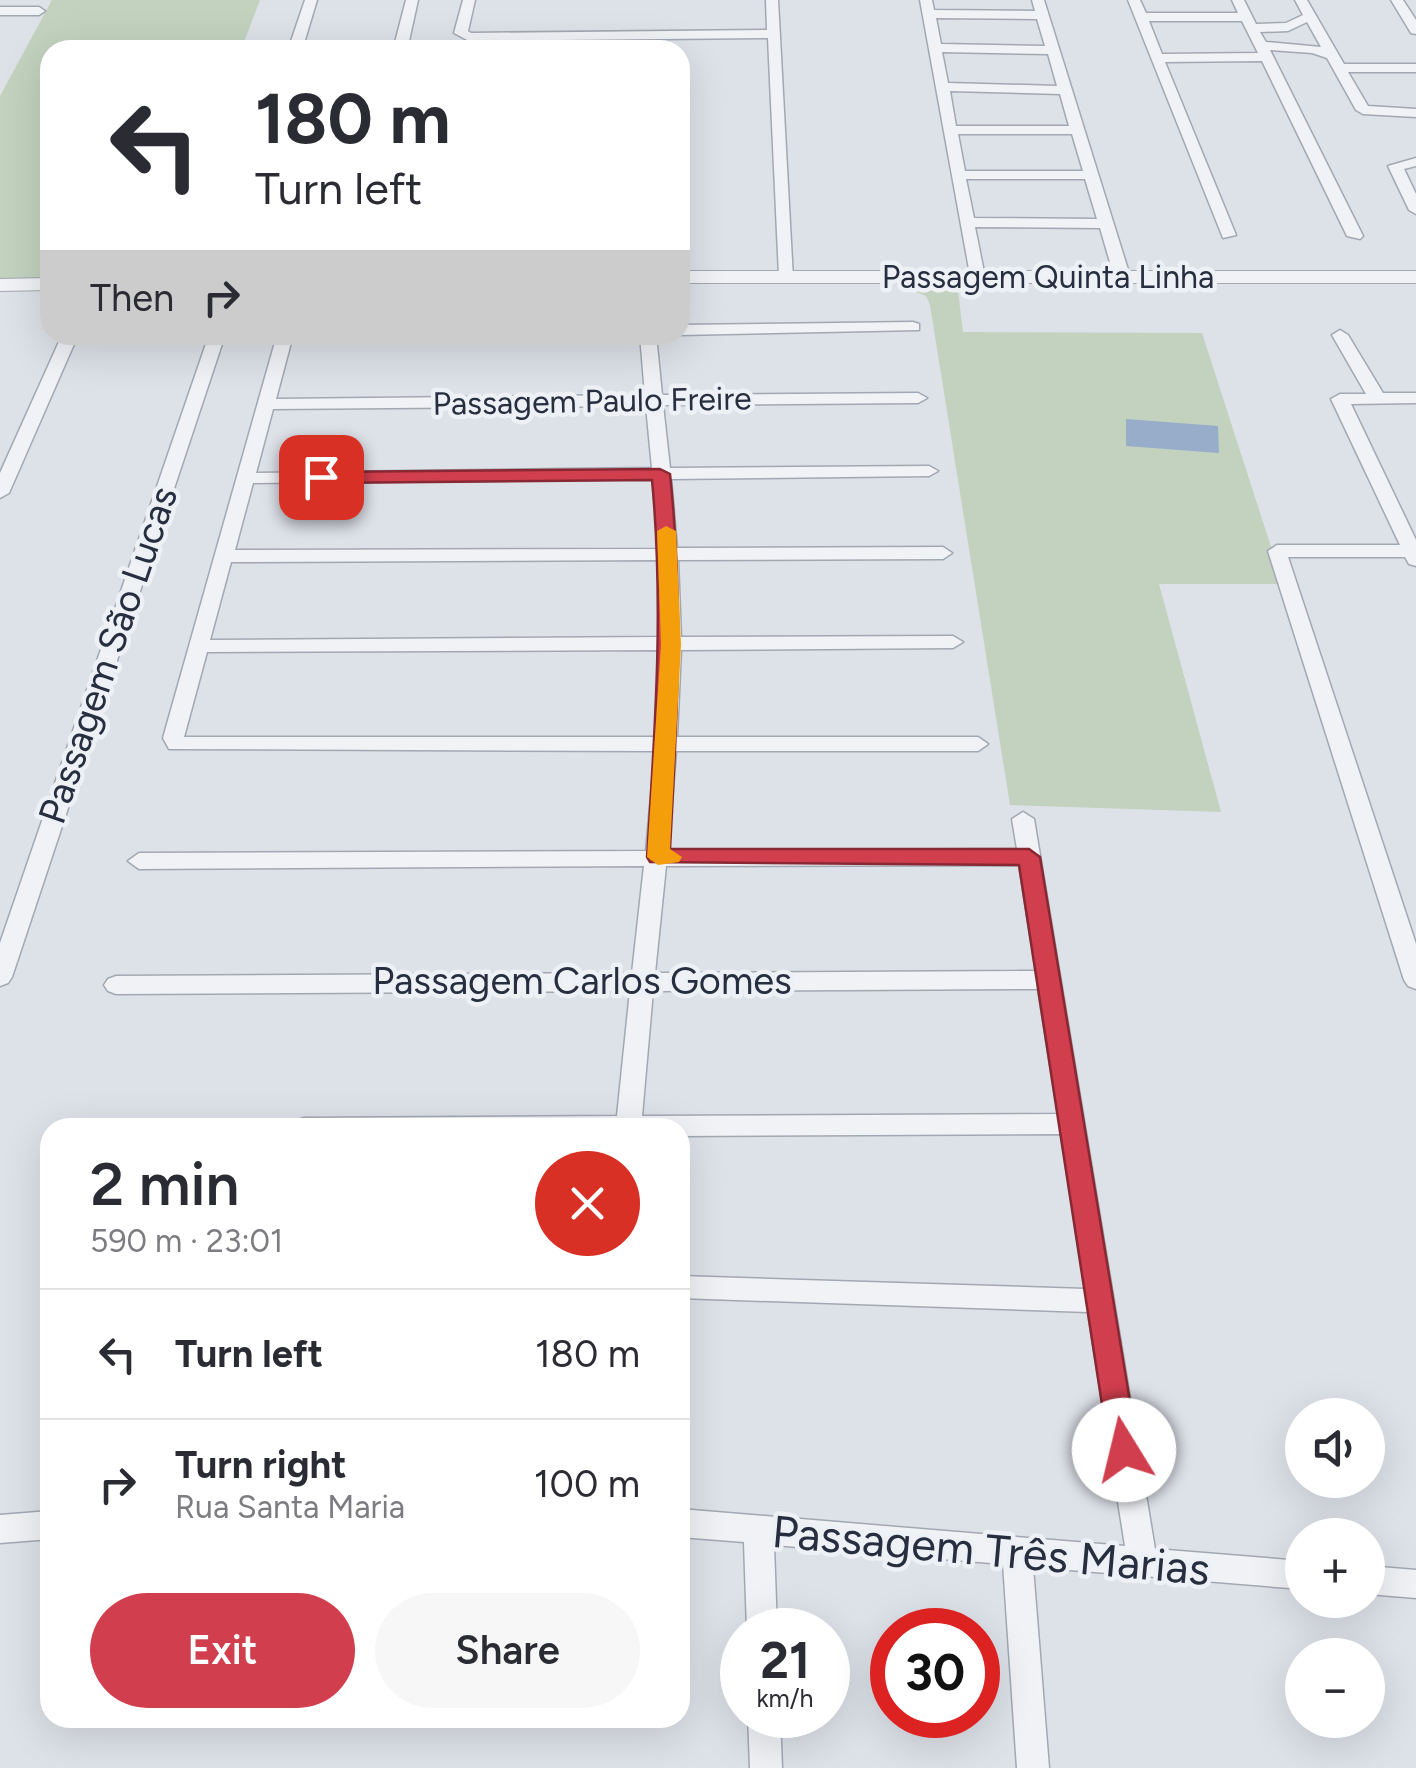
<!DOCTYPE html>
<html lang="en">
<head>
<meta charset="utf-8">
<style>
	:root { --surface:#fff; --page:#f7f7f7; --text:#2b2b33; --muted:#7c7c81; --line:#e1e1e2; --accent:#d13e4e }
	body { margin:0; font-family:Figtree,sans-serif; background:var(--page); color:var(--text); height:100vh; display:flex; flex-direction:column; font-size:38px; white-space:nowrap }
	* { box-sizing:border-box; margin:0 }
	p { font-size:32px; color:var(--muted) }
	.icon { flex:none; width:55px; height:55px; fill:none; stroke:currentColor; stroke-width:2; stroke-linecap:round; stroke-linejoin:round }
	.map { position:relative; flex:1; overflow:hidden }
	.details { position:absolute; left:40px; top:1118px; width:650px; height:610px; display:flex; flex-direction:column; background:var(--surface); border-radius:30px; box-shadow:0 10px 40px #0002 }
	.details>* { flex:none }
	.hud { position:absolute; left:40px; top:40px; width:650px; height:305px; border-radius:30px; box-shadow:0 10px 40px #0002; background:#fff; color:var(--text); overflow:hidden }
	.buttons { position:absolute; left:1285px; top:1398px; display:grid; gap:20px }
	.buttons a { display:grid; place-items:center; width:100px; height:100px; border-radius:50%; background:var(--surface); box-shadow:0 10px 40px #0002; font-size:50px }
	.speed { position:absolute; left:720px; top:1608px; display:flex; gap:20px; font-size:50px; font-weight:700; text-align:center }
	.speed>* { display:grid; place-content:center; width:130px; height:130px; border-radius:50%; background:var(--surface); box-shadow:0 10px 40px #0002; line-height:1 }
	.speed small { font-size:25px; font-weight:400 }
	.speed .limit { border:15px solid #d22; background:#fff; color:#111 }
	.pin { position:absolute; display:grid; place-items:center; width:85px; height:85px; color:#fff; margin:-42px; border-radius:20px; box-shadow:0 5px 15px #0006 }
	.me { position:absolute; width:110px; margin:-55px; rotate:351deg; stroke-linejoin:round; filter:drop-shadow(0 0 8px #0008) }
	.turn { display:flex; align-items:center; gap:35px; height:210px; padding:0 50px; font-size:45px }
	.turn .icon { width:130px; height:130px; stroke-width:2.5 }
	.turn b { display:block; font-size:70px; line-height:85px }
	.then { display:flex; align-items:center; height:95px; padding:0 50px; background:#0003; gap:20px; font-size:38px }
	.round { display:grid; place-items:center; flex:none; width:105px; height:105px; border-radius:52px; background:var(--page) }
	.headline { display:flex; align-items:center; justify-content:space-between; height:170px; padding:0 50px }
	h1 { font-size:60px; font-weight:600; line-height:75px }
	.button { display:flex; gap:20px; margin-top:auto; padding:20px 50px }
	.button a { flex:1; height:115px; border-radius:60px; background:var(--accent); color:#fff; font-size:40px; font-weight:600; line-height:115px; text-align:center }
	.button a+a { background:var(--page); color:var(--text) }
	ul { padding:0; list-style:none }
	li { display:flex; align-items:center; gap:30px; height:130px; padding:0 50px; border-top:2px solid var(--line) }
	li div { flex:1 }
	li b { display:block; font-size:38px }
	li em { font-style:normal }
	.map>svg:first-child { display:block }
	.green { fill:#c2d2be }
	.water { fill:#97adc9 }
	.lines { fill:none; stroke-linecap:round; stroke-linejoin:round }
	.minor-casing { stroke:#a2a8b2; stroke-width:3 }
	.tertiary-casing { stroke:#a2a8b2; stroke-width:2 }
	.minor { fill:#f0f2f6; fill-rule:evenodd }
	.tertiary { fill:#f0f2f6; fill-rule:evenodd }
	.route { fill:#d13e4e; stroke:#882833; stroke-width:2.5 }
	.slow { fill:#f59e0b }
	.labels { text-anchor:middle; stroke-width:9; stroke-linejoin:round; paint-order:stroke }
	.far-street-label { font-size:32px; fill:#262e3f; stroke:#edf0f5 }
	.street-label { font-size:38px; fill:#262e3f; stroke:#edf0f5 }
	.near-street-label { font-size:45px; fill:#262e3f; stroke:#edf0f5 }
</style>
</head>
<body>
<div class="map">
<svg width="1416" height="1768" viewBox="0 0 1416 1768">
	<rect width="100%" height="100%" fill="#dde1e8"/>
	<!-- green -->
	<path class="green" d="M52,0h208l-19,50h-191v231l-50,-1v-184z
		M937,279l21,12 5,41 239,1 81,251h-124l62,228 -211,-7 -80,-500 -4,-9 -12,-5z"/>
	<!-- water -->
	<path class="water" d="M1126,419l92,7 1,27 -93,-7z"/>
	<g class="lines">
		<defs>
			<path id="minor" d="M305,0h12l-15,50h-14z
				M406,0h12l-11,50h-14z
				M463,0h12l-7,31 3,2 296,-3 -1,-30h12l15,279 -14,-3 -11,-238 -299,3 -15,-8z
				M920,0h12l2,10 101,1 -3,-11h12l86,276 -2,3 -14,-3 -14,-48 -125,-1 10,50 -14,3zM936,18l101,1 8,27 -104,-2zM942,52l106,2 9,32 -109,-3zM950,91l110,3 9,32h-113zM958,134h114l11,37h-118zM966,179h119l12,40 -123,-1z
				M1128,0h12l6,13h92l-6,-13h12l12,24 30,-1 17,-8 -8,-15h12l37,64h72v8h-68l20,34 48,3v8l-53,-3 -7,-4 -29,-52 -15,-5 -42,-3 93,186 -3,3 -13,-3 -85,-175 -97,1 71,173 -13,3zM1149,21h93l16,32 -96,1zM1307,22l14,25 -55,-5 -6,-10 28,-1z
				M1391,0h12l13,20v14l-5,-1z
				M0,7h39l6,4 -6,4h-39z
				M1416,158v8l-12,3 12,25v20l-7,-4 -21,-44z
				M913,322l6,2v6l-239,5v-10z
				M1340,330l8,5 35,58h33v10l-65,1 65,136v26l-7,-2 -4,-7h-117l128,387v45l-8,-3 -4,-6 -136,-429 9,-6h123l-69,-146 9,-5h26l-34,-59z
				M62,335h16l-69,158 -9,5v-25z
				M209,335h16l-213,642 -4,6 -8,3v-43z
				M277,335h16l-17,64 369,-4 -5,-60h16l6,60 256,-2 9,5 -9,5 -255,2 7,63 259,-2 9,5 -9,5 -258,3 6,69 266,-1 9,6 -9,6 -265,1 3,77 272,-1 10,6 -10,6 -272,2 -4,87h301l10,7 -10,7h-302l-8,100 349,-2 -5,-30 11,-7 11,7 121,730 147,12v28l-269,-22 16,201h-32l-14,-204 -229,-19 3,85h-30l-3,-88 -64,-5v-28l445,37 -37,-234 -408,-14v-22l405,13 -24,-155 -381,2v-8h-388l3,-7 9,-3 313,-2 13,-125 -514,3 -8,-3 -4,-6 4,-6 8,-3 516,-3 12,-107 -505,3 -11,-8 11,-8 507,-2 9,-100 -486,-2 -6,-11zM646,406l6,62 -396,5 17,-64zM653,479l5,70 -423,1 18,-67zM659,560l2,77 -451,3 21,-78zM661,650l-5,87h-472l23,-85zM1019,865l17,106 -381,2 11,-107zM1038,989l20,125 -416,2 11,-125z
				M50,1511v28l-50,4v-28z
				M1368,1566l48,4v28l-48,-4z
				M748,1715h32l2,53h-32z"/>
			<path id="tertiary" d="M680,271h736v12h-736z
				M50,278v12l-50,1v-12z"/>
		</defs>
		<!-- minor casing -->
		<use href="#minor" class="minor-casing"/>
		<!-- tertiary casing -->
		<use href="#tertiary" class="tertiary-casing"/>
		<!-- minor -->
		<use href="#minor" class="minor"/>
		<!-- tertiary -->
		<use href="#tertiary" class="tertiary"/>
	</g>
	<!-- route -->
	<path class="route" d="M660,469l10,5c14,131 7,245 0,375h359l11,8 98,593 -4,9 -10,4 -11,-4 -4,-9 -90,-585 -369,-3 -3,-5c8,-127 17,-250 5,-377l-331,3 -9,-6 9,-5z"/>
	<!-- slow -->
	<path class="slow" d="M666,526l10,5 5,114 -11,204 12,8 -3,5 -21,3 -11,-8 14,-212 -4,-114z"/>
	<g class="labels">
		<!-- far-street labels -->
		<g class="far-street-label">
			<text x="1048" y="288">Passagem Quinta Linha</text>
			<text transform="translate(592 401) rotate(-1)" y="11">Passagem Paulo Freire</text>
		</g>
		<!-- street labels -->
		<g class="street-label">
			<text transform="translate(108 655) rotate(-71)" y="13">Passagem São Lucas</text>
			<text x="582" y="994">Passagem Carlos Gomes</text>
		</g>
		<!-- near-street labels -->
		<g class="near-street-label">
			<text transform="translate(991 1550) rotate(5)" y="16">Passagem Três Marias</text>
		</g>
	</g>
</svg>
<div class="buttons">
<a><svg class="icon" aria-label="sound" viewBox="0 0 24 24"><path d="M4 9h4l5-4v14l-5-4H4zM17 9q2 3 0 6"/></svg></a>
<a>+</a>
<a>−</a>
</div>
<div class="speed"><div>21<small>km/h</small></div><div class="limit">30</div></div>
<div class="pin" style="left:321px;top:477px;background:#d93025"><svg class="icon" aria-label="arrive" viewBox="0 0 24 24"><path d="M6 21V4h12l-3 4 3 4H6"/></svg></div>
<svg class="me" style="left:1124px;top:1450px" viewBox="-20 -20 40 40"><circle r="19" fill="#fff"/><path d="M0-13L10 11 0 6-10 11z" fill="#d13e4e"/></svg>
<div class="hud">
<div class="turn"><svg class="icon" aria-label="left" viewBox="0 0 24 24"><path d="M17 20v-9H6M10 6l-5 5 5 5"/></svg><div><b>180 m</b>Turn left</div></div>
<div class="then">Then<svg class="icon" aria-label="right" viewBox="0 0 24 24"><path d="M7 20v-9h11M14 6l5 5-5 5"/></svg></div>
</div>
<section class="details">
<div class="headline"><div><h1>2 min</h1><p>590 m · 23:01</p></div><a class="round" style="background:#d93025;color:#fff"><svg class="icon" aria-label="close" viewBox="0 0 24 24"><path d="M6 6l12 12M18 6L6 18"/></svg></a></div>
<ul>
<li><svg class="icon" aria-label="left" viewBox="0 0 24 24"><path d="M17 20v-9H6M10 6l-5 5 5 5"/></svg><div><b>Turn left</b></div><em>180 m</em></li>
<li><svg class="icon" aria-label="right" viewBox="0 0 24 24"><path d="M7 20v-9h11M14 6l5 5-5 5"/></svg><div><b>Turn right</b><p>Rua Santa Maria</p></div><em>100 m</em></li>
</ul>
<div class="button"><a>Exit</a><a>Share</a></div>
</section>
</div>
</body>
</html>
